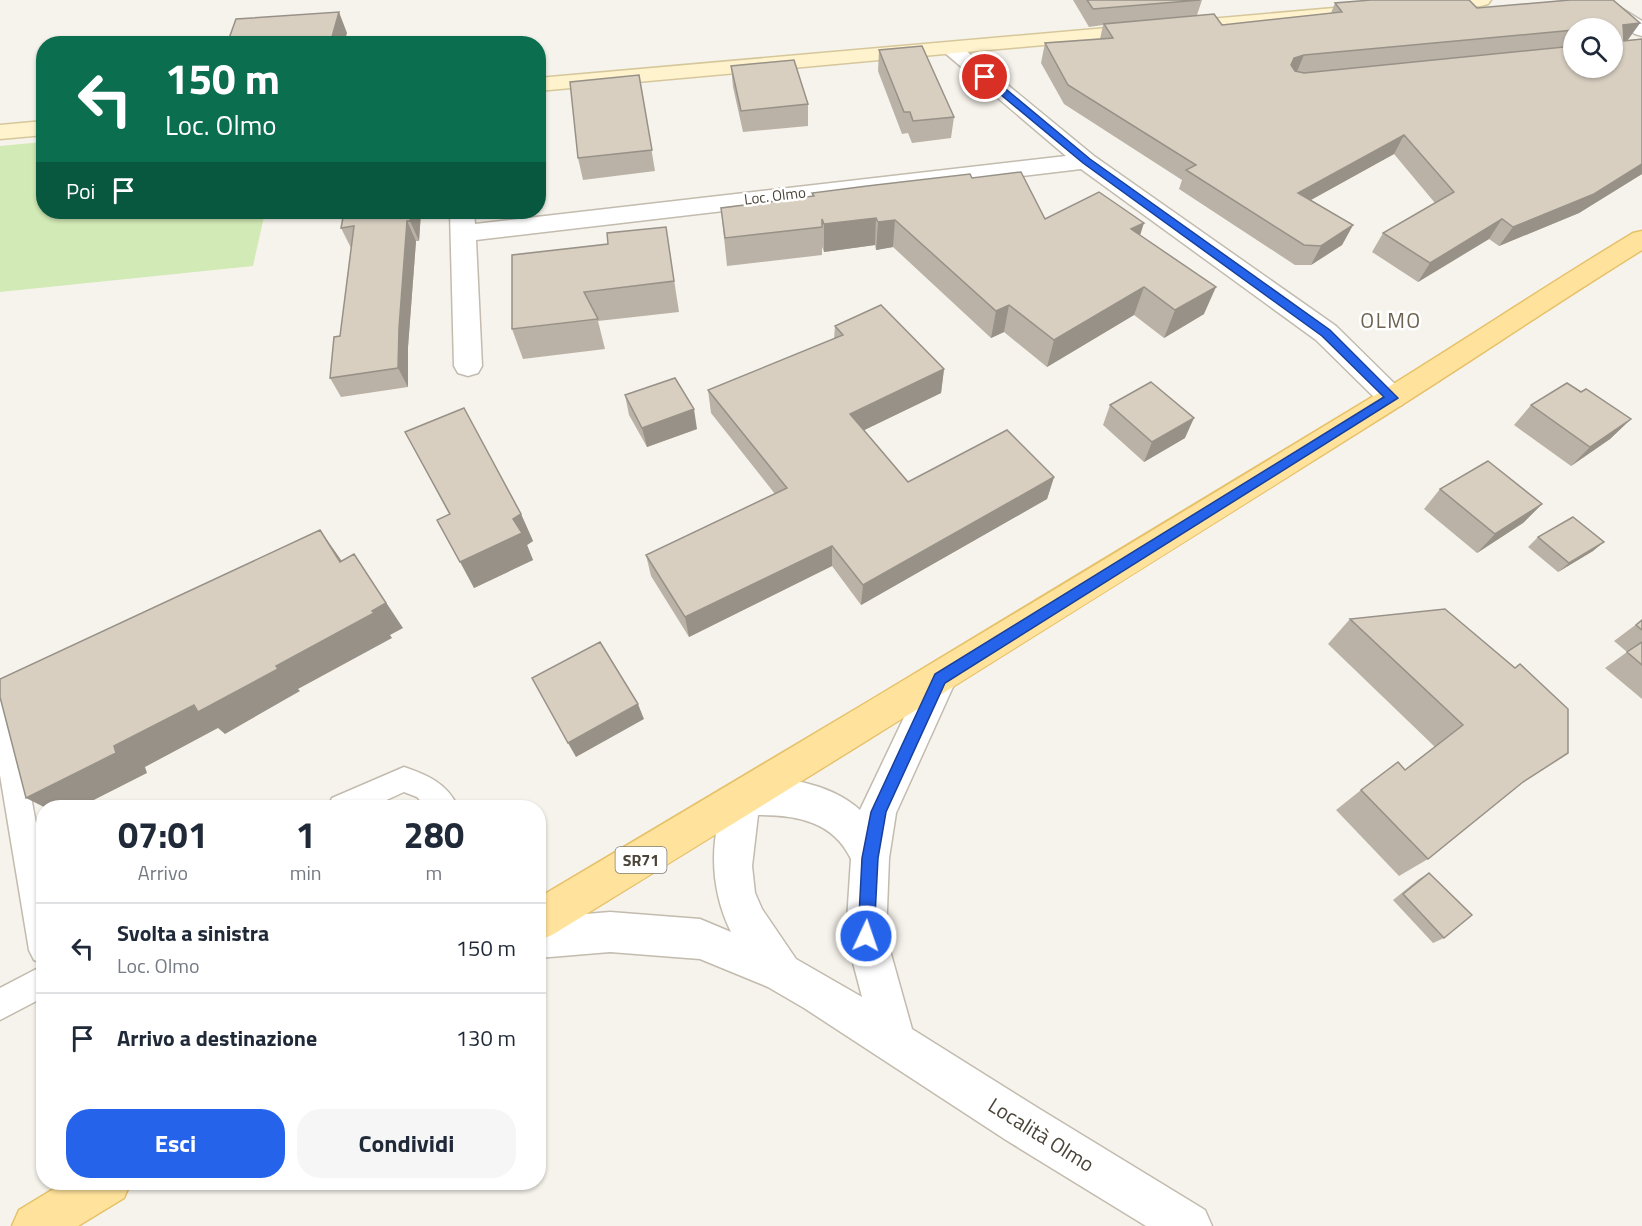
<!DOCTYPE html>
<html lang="it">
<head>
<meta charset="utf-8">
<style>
	:root { --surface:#fff; --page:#f6f6f7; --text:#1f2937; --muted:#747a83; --line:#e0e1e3; --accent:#2563eb }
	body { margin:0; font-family:"Titillium Web",sans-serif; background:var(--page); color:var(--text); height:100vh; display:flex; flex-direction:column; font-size:22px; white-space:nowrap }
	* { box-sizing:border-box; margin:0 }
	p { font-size:20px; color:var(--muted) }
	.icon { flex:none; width:33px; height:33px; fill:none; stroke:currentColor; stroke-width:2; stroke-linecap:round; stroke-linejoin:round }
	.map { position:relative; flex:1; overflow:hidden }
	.details { position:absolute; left:36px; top:800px; width:510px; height:390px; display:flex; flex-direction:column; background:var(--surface); border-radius:24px; box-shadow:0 2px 4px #0004 }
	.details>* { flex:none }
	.banner { position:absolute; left:36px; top:36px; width:510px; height:183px; border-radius:24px; box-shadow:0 2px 4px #0004; background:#0b6e4f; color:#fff; overflow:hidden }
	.fabs { position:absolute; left:1563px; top:18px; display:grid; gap:12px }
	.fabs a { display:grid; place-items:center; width:60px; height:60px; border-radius:50%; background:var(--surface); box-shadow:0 2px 4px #0004; font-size:30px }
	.pin { position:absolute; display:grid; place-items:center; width:51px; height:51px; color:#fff; margin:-26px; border:3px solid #fff; border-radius:50%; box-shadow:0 2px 6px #0007 }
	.me { position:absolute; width:66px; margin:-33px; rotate:3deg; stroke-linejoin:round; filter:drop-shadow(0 0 4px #0008) }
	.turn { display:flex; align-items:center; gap:21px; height:126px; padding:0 30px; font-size:27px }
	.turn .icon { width:78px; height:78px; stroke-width:2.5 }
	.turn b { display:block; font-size:42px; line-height:51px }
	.then { display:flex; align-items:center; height:57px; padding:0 30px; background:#0003; gap:12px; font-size:22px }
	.eta { display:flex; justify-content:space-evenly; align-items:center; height:102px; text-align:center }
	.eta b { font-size:36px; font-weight:700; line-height:42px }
	.primary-button { display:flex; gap:12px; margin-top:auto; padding:12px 30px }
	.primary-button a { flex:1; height:69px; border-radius:24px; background:var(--accent); color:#fff; font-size:24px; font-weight:700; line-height:69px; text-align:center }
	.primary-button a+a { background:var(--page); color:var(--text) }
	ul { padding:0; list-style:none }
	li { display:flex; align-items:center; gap:18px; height:90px; padding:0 30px; border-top:2px solid var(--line) }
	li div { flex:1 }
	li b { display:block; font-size:22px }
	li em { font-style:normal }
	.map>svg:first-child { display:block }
	.green { fill:#d2eab5 }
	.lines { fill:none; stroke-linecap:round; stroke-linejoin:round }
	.lane-casing { stroke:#c2bbae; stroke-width:3 }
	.street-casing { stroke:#c2bbae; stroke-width:3 }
	.secondary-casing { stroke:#d6c79b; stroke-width:3 }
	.primary-casing { stroke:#e6c16a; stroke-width:3 }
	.lane { fill:#fff; fill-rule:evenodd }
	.street { fill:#fff; fill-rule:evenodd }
	.secondary { fill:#fff3cd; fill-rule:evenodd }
	.primary { fill:#ffe39c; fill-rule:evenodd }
	.wall { fill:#bab2a6; fill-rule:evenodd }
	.shaded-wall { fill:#979187 }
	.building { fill:#d8cfc1; stroke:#979187; stroke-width:1.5; fill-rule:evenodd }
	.route { fill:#2563eb; stroke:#184099; stroke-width:1.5 }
	.labels { text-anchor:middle; stroke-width:5; stroke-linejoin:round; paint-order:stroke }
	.far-street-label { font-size:15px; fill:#4b4439; stroke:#fff }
	.shield { fill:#fff; stroke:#817c74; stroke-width:1.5 }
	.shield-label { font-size:16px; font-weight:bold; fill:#4b4439 }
	.quarter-label { font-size:21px; letter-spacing:1.5px; fill:#6e6250; stroke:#fff }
	.near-street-label { font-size:21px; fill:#4b4439; stroke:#fff }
</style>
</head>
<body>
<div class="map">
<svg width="1642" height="1226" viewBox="0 0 1642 1226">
	<rect width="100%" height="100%" fill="#f6f3ec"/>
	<!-- green -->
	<path class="green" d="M43,142l1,70h221l-12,54 -253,26v-146z"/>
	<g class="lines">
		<defs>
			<path id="lane" d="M0,688l9,3 4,8 31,168v97l-10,-4 -5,-10 -29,-175z
				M404,767c23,8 43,16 54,40h-32l-9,-10 -13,-5 -33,15h-43l4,-9z
				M44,965v32l-44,23v-32z"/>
			<path id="street" d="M1584,0h24l34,21v15l-7,-2 -48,-30z
				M952,43l7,2 135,111 242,170 66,65 4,7 -4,7 -10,3 -10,-3 -66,-65 -235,-171 -605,71 6,126 -4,7 -10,3 -10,-3 -4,-7 -4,-154h24l1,12 591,-68 -121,-103 -3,-4 3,-4z
				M940,663l12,4 5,11 -61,135 -7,45 -3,78 26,93 126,79 167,102 7,16h-66l-140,-86 -202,-132 -36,-21 -68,-28 -90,-7 -72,6v-40l72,-6 90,7 31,13c-23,-47 -22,-99 -1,-146 39,-16 99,-4 130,24l68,-143zM758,815c38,0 75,6 93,44l-5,77 16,61 -66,-38 -34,-50 -7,-16 -3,-27z"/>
			<path id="secondary" d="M1491,0l-3,4 -7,2 -56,5 -7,-2 -3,-4 6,-5z
				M1334,8l7,2 3,4 -3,4 -803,73v-13z
				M44,121v14l-44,4v-14z"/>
			<path id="primary" d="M1642,231v19c-92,57 -181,118 -272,175 -272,172 -544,342 -818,510l-14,6v-43c281,-166 560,-334 839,-504 86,-53 170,-109 256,-161z
				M65,1182h66l-7,16 -46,28h-66l7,-16z"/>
		</defs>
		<!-- lane casing -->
		<use href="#lane" class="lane-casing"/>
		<!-- street casing -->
		<use href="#street" class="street-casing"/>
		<!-- secondary casing -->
		<use href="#secondary" class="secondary-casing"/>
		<!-- primary casing -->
		<use href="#primary" class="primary-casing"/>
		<!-- lane -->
		<use href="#lane" class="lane"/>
		<!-- street -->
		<use href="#street" class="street"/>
		<!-- secondary -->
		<use href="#secondary" class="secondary"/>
		<!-- primary -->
		<use href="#primary" class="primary"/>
	</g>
	<!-- wall -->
	<path class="wall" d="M1073,0h129l-5,15 25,10 109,-12 4,-10 142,5 163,15 -12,17 14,-1v135l-63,39 -80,33 -10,-7 -71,43 -46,-30 11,-19 52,-30 -41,-49 -83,46 42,25 -11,20 -31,20h-16l-116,-76 3,-9 -118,-76 -23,-41 4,-20 55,-4 3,-14 -14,2zM1574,28h38l-38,40z
		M879,50l75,67 -3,21 -39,5 -4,-10 -6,1 -24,-63z
		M731,66l77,38v22l-65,6 -10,-45z
		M639,75l16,96 -72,9 -5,-22z
		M972,178l73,41 95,16 64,79 -40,24 -30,-23 -87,52 -43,-35 -13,6 -98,-91 -17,3 -1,-5 -51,7 -2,-5v8l-95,11 -6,-58 91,-12v-3z
		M421,212l-2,29h-3l-8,106v40l-67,10 -11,-19 10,-42 11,-88 -10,-20z
		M666,227l13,85 -81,9 7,28 -82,10 -11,-30 96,-85z
		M835,326l109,43 -3,24 -77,37 44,52 146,-5 -7,22 -186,106 -29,-39 -143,71 -38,-61 -5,-21 129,-61 -64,-81 -3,-23 126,-51z
		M1581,392l50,27 -21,20 -39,27 -57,-41 17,-20z
		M625,395l72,34 -50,18 -18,-32z
		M1110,405l75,33 -41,24 -41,-37z
		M405,432l116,82 12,27 -6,4 6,15 -59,28 -25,-74z
		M1440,489l102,15 -19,19 -46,30 -53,-44z
		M1538,537l55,14 -35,21 -30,-25z
		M1445,609l78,173 -95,77 -29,17 -63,-66 25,-20 44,-20 30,-23 -107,-103 22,-25z
		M1642,620v79l-37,-31 22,-16 -13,-11z
		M1429,873l15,65 -11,5 -40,-43 26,-21z"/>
	<!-- shaded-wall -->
	<path class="shaded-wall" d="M339,12l8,21 -3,11h-14z
		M1640,23l-14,19 -14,2 11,-19z
		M1304,55l-8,19 -10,3 8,-19z
		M1404,135l-10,19 -105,58 9,-19z
		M1642,164v10l-63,39 -80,33 14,-19z
		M411,212h10l-2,29 -9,-20z
		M876,218l-1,27 -51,7v-28z
		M1502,219l-13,20 -71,43 12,-19z
		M895,220l-2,27 -17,3 2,-28z
		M407,221l9,20 -8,106v40l-10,-19 1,-40z
		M1144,223l-9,28 -4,-22z
		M1353,225l-11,20 -31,20 10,-19z
		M1144,287l-10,28 -87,52 7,-27z
		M1216,287l-12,27 -40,24 11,-28z
		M1009,305l-5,27 -13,6 5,-27z
		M944,369l-3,24 -91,44v-23z
		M694,409l3,20 -50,18 -5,-19z
		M1194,418l-9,20 -41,24 8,-20z
		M1631,419l-21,20 -39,27 19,-19z
		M1054,477l-7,22 -186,106 2,-20z
		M1542,504l-19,19 -46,30 18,-19z
		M521,514l12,27 -6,4 6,15 -59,28 -14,-26 53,-43z
		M320,530l19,27 20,30 -19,-25z
		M1604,542l-11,9 -35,21 11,-9z
		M832,546v20l-143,71 -4,-20z
		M354,554l49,74 -13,7 2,3 -94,51 2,2 -75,43 -7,-6 -73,39 2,6 -67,34h-36l-18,-9 88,-52 80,-41 82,-39 96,-55z
		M638,704l6,15 -68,38 -8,-14z"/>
	<!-- building -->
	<path class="building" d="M1087,0h113l-107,9z
		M1371,0h98l8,8 93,-8h43l27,23 -17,2 1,16 18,-2v125l-48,30 -81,33 -11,-8 -72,44 -47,-30 71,-41 -50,-57 -106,58 55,32 -32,21 -17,-1 -118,-75 10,-5 -128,-80 -23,-42 68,-5 -9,-14 110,-10 8,11 120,-13 -7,-9zM1574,28h38v40h-38v-22l-270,27 -9,-2 -4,-6 3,-7 10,-3 270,-25z
		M339,12l-9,32h-103l9,-25z
		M922,46l32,71 -41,4 -3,-9h-6l-25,-62z
		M794,60l14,44 -67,7 -10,-45z
		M639,75l13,75 -74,8 -8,-76z
		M1021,172l24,47 54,-27 45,31 -13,6 85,58 -41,23 -31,-23 -90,53 -45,-35 -13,6 -101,-91 -17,2 -2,-4 -52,6 -2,-5v8l-97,11 -4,-30 93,-12 -2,-3 55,-7 103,-12 2,4z
		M344,212h67l-1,9h-3l-8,107 -1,40 -68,10 4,-41 6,-1 14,-110 -13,2z
		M666,227l8,54 -90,11 14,27 -86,10v-74l96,-11 -1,-11z
		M881,305l63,64 -94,45 58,68 99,-52 47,47 -191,108 -31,-39 -147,71 -39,-62 141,-67 -79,-98 135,-55 -8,-9z
		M675,378l19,31 -52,19 -17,-33z
		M1151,382l43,36 -42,24 -42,-37z
		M1567,383l14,9 5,-3 45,30 -41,28 -59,-42z
		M464,408l57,106 -8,5 9,14 -62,29 -23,-42 13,-6 -45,-82z
		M1488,461l54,43 -47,30 -55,-45z
		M1573,517l31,25 -35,21 -31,-26z
		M320,530l20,32 14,-8 32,49 -14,8 2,2 -98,53 2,3 -80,43 -4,-7 -80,41 2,7 -90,45 -26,-101v-18z
		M1445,609l70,59 5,-4 48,45v44l-45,29 -95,77 -67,-69 37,-28 7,8 58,-45 -113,-106z
		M1642,620v10l-6,-5z
		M600,642l38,62 -70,39 -36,-65z
		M1642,642v23l-15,-13z
		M1429,873l43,42 -28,23 -41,-44z"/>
	<!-- route -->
	<path class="route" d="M982,75h7l101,84 240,171 68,68 -453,285 -59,129 -8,46 -4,78 -2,6 -6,2 -6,-2 -2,-6 4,-78 9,-46 64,-138 449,-277 -62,-61 -239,-173 -101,-84z"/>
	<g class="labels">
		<!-- far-street labels -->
		<g class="far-street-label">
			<text transform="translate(775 196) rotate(-7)" y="5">Loc. Olmo</text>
		</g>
		<!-- shield labels -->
		<rect class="shield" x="615.5" y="847" width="51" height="26" rx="4.5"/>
		<g class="shield-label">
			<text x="641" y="866">SR71</text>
		</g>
		<!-- quarter labels -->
		<g class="quarter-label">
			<text x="1391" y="328">OLMO</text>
		</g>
		<!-- near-street labels -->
		<g class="near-street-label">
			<text transform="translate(1041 1135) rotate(32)" y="7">Località Olmo</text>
		</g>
	</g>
</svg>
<div class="fabs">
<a><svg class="icon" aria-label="search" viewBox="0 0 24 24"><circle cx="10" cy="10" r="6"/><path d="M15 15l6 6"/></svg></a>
</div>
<div class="pin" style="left:985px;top:77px;background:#d93025"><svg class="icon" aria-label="arrive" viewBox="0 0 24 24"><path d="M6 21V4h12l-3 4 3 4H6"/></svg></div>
<svg class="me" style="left:866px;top:936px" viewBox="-20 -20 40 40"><circle r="17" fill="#2563eb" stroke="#fff" stroke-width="3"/><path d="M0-11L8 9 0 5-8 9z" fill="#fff"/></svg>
<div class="banner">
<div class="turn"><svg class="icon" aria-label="left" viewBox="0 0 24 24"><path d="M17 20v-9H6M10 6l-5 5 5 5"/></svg><div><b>150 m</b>Loc. Olmo</div></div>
<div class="then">Poi<svg class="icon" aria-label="arrive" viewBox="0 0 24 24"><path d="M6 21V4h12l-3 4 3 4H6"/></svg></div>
</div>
<section class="details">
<div class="eta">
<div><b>07:01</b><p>Arrivo</p></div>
<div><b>1</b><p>min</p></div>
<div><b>280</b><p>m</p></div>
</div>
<ul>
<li><svg class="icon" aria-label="left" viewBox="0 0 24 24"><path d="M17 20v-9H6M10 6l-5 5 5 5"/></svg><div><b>Svolta a sinistra</b><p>Loc. Olmo</p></div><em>150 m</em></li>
<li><svg class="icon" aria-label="arrive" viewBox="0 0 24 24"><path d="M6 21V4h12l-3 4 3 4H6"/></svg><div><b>Arrivo a destinazione</b></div><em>130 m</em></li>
</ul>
<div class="primary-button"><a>Esci</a><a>Condividi</a></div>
</section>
</div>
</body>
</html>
